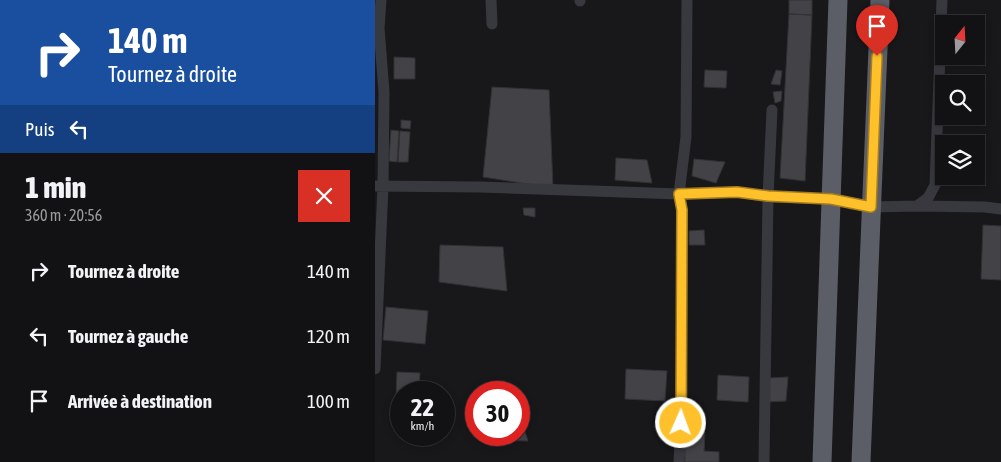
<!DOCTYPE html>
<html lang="fr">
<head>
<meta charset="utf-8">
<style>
	:root { --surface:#121114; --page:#1f1f22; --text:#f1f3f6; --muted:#9c9da0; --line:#313134 }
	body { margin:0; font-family:"Asap Condensed",sans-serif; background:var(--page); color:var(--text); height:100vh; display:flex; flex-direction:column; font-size:19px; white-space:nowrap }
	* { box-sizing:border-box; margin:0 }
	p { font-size:16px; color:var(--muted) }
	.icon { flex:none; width:28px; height:28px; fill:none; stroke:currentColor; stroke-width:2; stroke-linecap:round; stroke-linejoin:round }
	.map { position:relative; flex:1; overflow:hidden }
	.side { display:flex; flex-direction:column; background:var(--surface); width:375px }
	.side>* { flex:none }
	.banner { background:#1a4fa0; color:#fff; overflow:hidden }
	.needle { width:32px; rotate:18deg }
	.tools { position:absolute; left:560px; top:15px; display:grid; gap:10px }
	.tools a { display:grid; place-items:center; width:50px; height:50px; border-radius:0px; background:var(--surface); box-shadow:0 2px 8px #0003,0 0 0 1px var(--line); font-size:25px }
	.speed { position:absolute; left:15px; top:381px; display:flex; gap:10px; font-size:25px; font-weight:700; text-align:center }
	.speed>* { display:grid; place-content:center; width:65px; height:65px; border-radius:50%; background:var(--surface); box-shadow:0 2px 8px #0003,0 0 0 1px var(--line); line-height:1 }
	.speed small { font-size:12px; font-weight:400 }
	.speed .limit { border:8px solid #d22; background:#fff; color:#111 }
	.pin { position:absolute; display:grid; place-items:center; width:42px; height:42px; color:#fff; margin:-51px -21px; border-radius:50% 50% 50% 0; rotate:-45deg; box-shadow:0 0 5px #0007 }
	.pin .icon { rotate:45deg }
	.me { position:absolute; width:55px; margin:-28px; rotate:2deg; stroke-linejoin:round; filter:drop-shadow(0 0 4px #0008) }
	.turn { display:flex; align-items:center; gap:18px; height:105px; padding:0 25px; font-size:22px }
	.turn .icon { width:65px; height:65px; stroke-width:2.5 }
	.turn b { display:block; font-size:35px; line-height:42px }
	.then { display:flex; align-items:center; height:48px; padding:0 25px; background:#0003; gap:10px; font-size:19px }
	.round { display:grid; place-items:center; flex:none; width:52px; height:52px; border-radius:0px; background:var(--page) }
	.summary { display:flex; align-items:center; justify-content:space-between; height:85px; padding:0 25px }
	h1 { font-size:30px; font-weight:800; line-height:38px }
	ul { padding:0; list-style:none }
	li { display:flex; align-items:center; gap:15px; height:65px; padding:0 25px }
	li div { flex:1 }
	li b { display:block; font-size:19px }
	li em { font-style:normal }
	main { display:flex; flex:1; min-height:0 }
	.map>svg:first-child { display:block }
	.building { fill:#424247; stroke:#323136 }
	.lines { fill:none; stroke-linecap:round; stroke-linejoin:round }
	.minor { stroke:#38393f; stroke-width:11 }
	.trunk { stroke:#5c5e67; stroke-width:19 }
	.route-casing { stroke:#a57d1c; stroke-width:12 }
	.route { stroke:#fec12b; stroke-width:9 }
</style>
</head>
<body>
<main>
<section class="side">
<div class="banner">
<div class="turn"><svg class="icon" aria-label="right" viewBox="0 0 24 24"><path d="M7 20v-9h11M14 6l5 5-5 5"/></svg><div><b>140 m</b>Tournez à droite</div></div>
<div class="then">Puis<svg class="icon" aria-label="left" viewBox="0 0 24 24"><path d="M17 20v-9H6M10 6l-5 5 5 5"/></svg></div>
</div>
<div class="summary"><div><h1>1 min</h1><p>360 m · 20:56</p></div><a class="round" style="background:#d93025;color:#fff"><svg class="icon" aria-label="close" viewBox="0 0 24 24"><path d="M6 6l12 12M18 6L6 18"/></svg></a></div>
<ul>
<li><svg class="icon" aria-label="right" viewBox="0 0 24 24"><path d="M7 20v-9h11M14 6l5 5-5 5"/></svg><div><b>Tournez à droite</b></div><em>140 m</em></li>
<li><svg class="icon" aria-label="left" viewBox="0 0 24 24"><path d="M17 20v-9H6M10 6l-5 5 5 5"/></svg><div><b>Tournez à gauche</b></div><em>120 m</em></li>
<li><svg class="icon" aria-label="arrive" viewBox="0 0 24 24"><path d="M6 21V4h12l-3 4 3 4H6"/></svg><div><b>Arrivée à destination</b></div><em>100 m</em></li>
</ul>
</section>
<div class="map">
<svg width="626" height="462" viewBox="0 0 626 462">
	<rect width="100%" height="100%" fill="#18171a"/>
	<!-- building -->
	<path class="building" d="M414,0h23v15l-23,-1z
		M414,14l23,1 -7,166 -25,-3z
		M19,57l21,1v21h-21z
		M330,70l22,1 -1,17 -22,-1z
		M401,70l6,1 -2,14 -9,-1z
		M117,87l57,3 4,98 -70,-11z
		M407,91l-1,10 -6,2 -2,-11z
		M26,120l10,1 -1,8 -9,-1z
		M16,130l8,1 -2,31 -8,-1z
		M25,131l10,1 -2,30h-10z
		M241,158l31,2 5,23 -37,-3z
		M319,159l31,3 -9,21 -24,-7z
		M148,208h12v9l-11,-2z
		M608,225l18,1v54l-20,-1z
		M329,230l1,15h-16v-14z
		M65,245l63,2 4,44 -68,-9z
		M11,307l42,4 -3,33 -42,-4z
		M251,369l41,2 -2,30 -40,-2z
		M22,372l23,1 -1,19h-18v6l-5,-1z
		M343,375l31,2 -1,25 -31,-2z
		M413,377l-2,24 -20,1 3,-24z
		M144,413l9,28 -49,-1v-5h40z
		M310,431l20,1 -1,19 15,1v10h-34z"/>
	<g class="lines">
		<!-- minor -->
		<path class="minor" d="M116,0l1,24
			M205,0v1
			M0,186l105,1 199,7 58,-2 31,5 63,2 40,8 46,-1 68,1 16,2
			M542,206l11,-8 7,-13 7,-185
			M0,369l8,-183 1,-94 -5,-64 2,-28
			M304,462l3,-54v-198l-3,-16 7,-57 1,-137
			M389,462l4,-265 4,-87"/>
		<!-- trunk -->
		<path class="trunk" d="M447,462l16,-462
			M486,462l19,-462"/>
	</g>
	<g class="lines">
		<defs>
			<path id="route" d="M306,423l1,-213 -3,-16 58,-2 31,4 63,3 40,8 6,-151"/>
		</defs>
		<!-- route casing -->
		<use href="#route" class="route-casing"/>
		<!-- route -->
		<use href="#route" class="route"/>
	</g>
</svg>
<div class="tools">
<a><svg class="needle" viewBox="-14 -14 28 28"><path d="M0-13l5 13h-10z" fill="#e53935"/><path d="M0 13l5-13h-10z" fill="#9c9da0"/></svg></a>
<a><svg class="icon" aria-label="search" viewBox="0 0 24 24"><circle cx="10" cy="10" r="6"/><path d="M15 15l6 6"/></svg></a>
<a><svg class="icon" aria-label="layers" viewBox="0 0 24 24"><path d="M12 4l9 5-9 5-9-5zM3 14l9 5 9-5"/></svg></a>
</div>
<div class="speed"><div>22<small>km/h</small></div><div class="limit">30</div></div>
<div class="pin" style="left:502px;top:56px;background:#d93025"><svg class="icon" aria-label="arrive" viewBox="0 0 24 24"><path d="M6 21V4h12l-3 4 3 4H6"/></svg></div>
<svg class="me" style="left:306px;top:423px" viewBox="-20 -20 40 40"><circle r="17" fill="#fec12b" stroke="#fff" stroke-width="3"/><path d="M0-11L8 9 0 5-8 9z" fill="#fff"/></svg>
</div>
</main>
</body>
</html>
